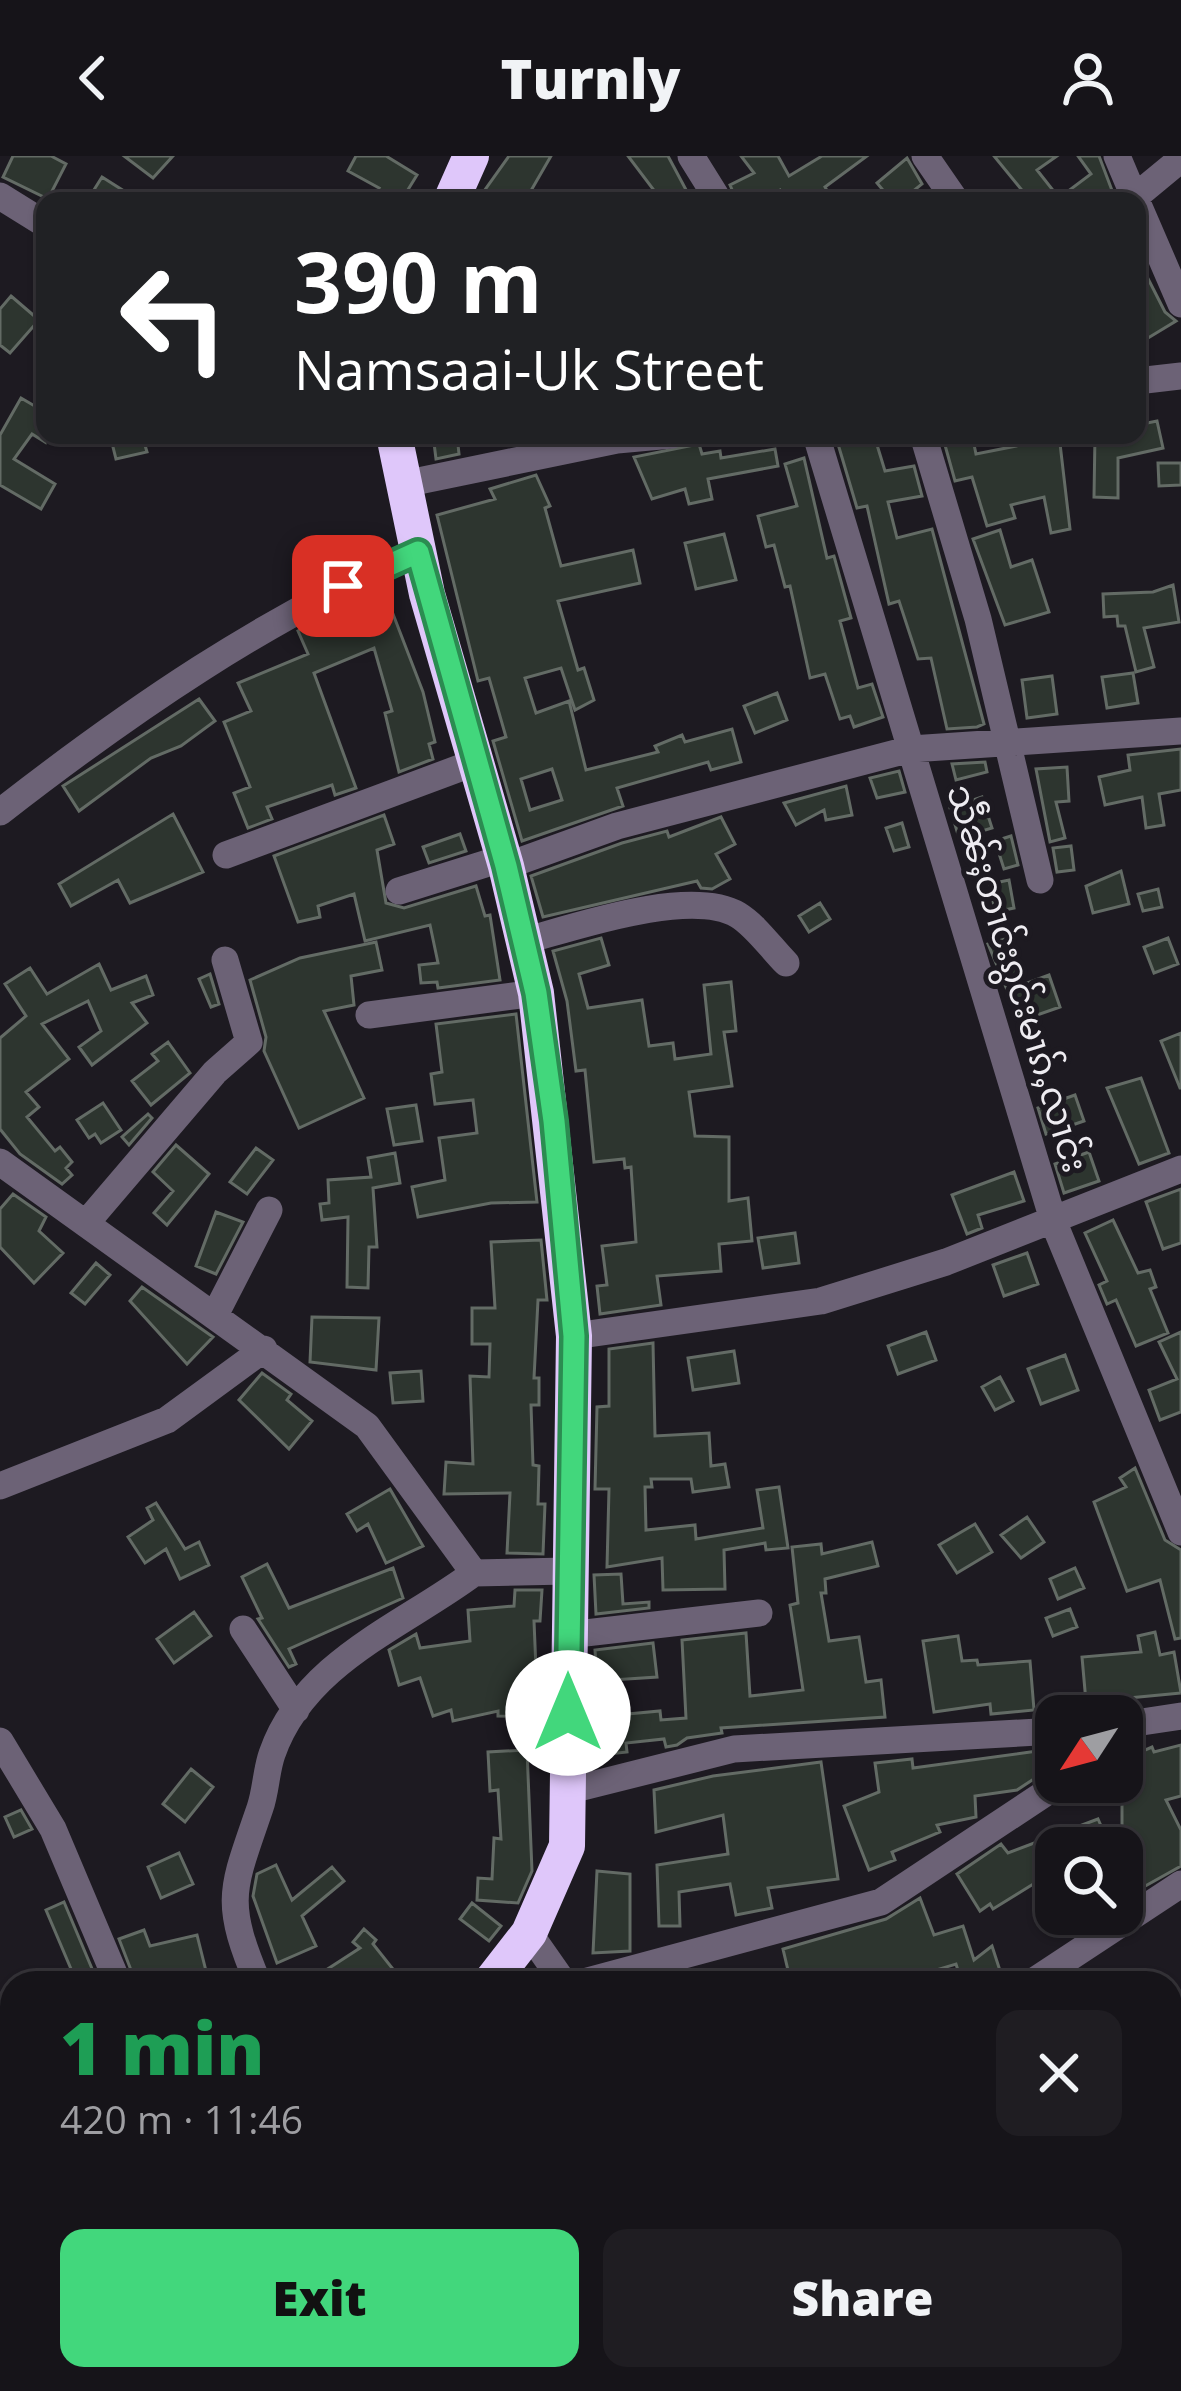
<!DOCTYPE html>
<html lang="en">
<head>
<meta charset="utf-8">
<style>
	:root { --surface:#161419; --page:#1f1d22; --text:#f1f3f6; --muted:#9e9ea2; --line:#353338; --accent:#42d77c }
	body { margin:0; font-family:"Open Sans","Noto Sans Myanmar",sans-serif; background:var(--page); color:var(--text); height:100vh; display:flex; flex-direction:column; font-size:45px; white-space:nowrap }
	* { box-sizing:border-box; margin:0 }
	p { font-size:39px; color:var(--muted) }
	.icon { flex:none; width:66px; height:66px; fill:none; stroke:currentColor; stroke-width:2; stroke-linecap:round; stroke-linejoin:round }
	.map { position:relative; flex:1; overflow:hidden }
	.details { position:absolute; left:0px; top:1815px; width:1182px; height:420px; display:flex; flex-direction:column; background:var(--surface); border-radius:36px 36px 0 0; box-shadow:0 3px 9px #0004,0 0 0 3px var(--line) }
	.details>* { flex:none }
	.guide { position:absolute; left:36px; top:36px; width:1110px; height:252px; border-radius:24px; box-shadow:0 3px 9px #0004,0 0 0 3px var(--line); background:#202124; color:#fff; overflow:hidden }
	.needle { width:78px; rotate:234deg }
	.buttons { position:absolute; left:1035px; top:1539px; display:grid; gap:24px }
	.buttons a { display:grid; place-items:center; width:108px; height:108px; border-radius:24px; background:var(--surface); box-shadow:0 3px 9px #0004,0 0 0 3px var(--line); font-size:60px }
	.pin { position:absolute; display:grid; place-items:center; width:102px; height:102px; color:#fff; margin:-51px; border-radius:24px; box-shadow:0 6px 18px #0006 }
	.me { position:absolute; width:132px; margin:-66px; rotate:0deg; stroke-linejoin:round; filter:drop-shadow(0 0 9px #0008) }
	.turn { display:flex; align-items:center; gap:42px; height:252px; padding:0 60px; font-size:54px }
	.turn .icon { width:156px; height:156px; stroke-width:2.5 }
	.turn b { display:block; font-size:84px; line-height:102px }
	.round { display:grid; place-items:center; flex:none; width:126px; height:126px; border-radius:24px; background:var(--page) }
	.headline { display:flex; align-items:center; justify-content:space-between; height:204px; padding:0 60px }
	h1 { font-size:72px; font-weight:800; line-height:90px; color:#1e9e55 }
	.action { display:flex; gap:24px; margin-top:auto; padding:24px 60px }
	.action a { flex:1; height:138px; border-radius:24px; background:var(--accent); color:#111; font-size:48px; font-weight:800; line-height:138px; text-align:center }
	.action a+a { background:var(--page); color:var(--text) }
	header { display:flex; justify-content:space-between; align-items:center; height:156px; padding:0 60px; background:var(--surface); font-size:54px; font-weight:800 }
	.map>svg:first-child { display:block }
	.water { fill:#66507c }
	.building { fill:#2d352f; stroke:#636b65; stroke-width:3; fill-rule:evenodd }
	.lines { fill:none; stroke-linecap:round; stroke-linejoin:round }
	.minor { stroke:#6c6276; stroke-width:27 }
	.highway { stroke:#dfc7fa; stroke-width:36 }
	.route-casing { stroke:#2b8c51; stroke-width:30 }
	.route { stroke:#42d77c; stroke-width:21 }
	.labels { text-anchor:middle; stroke-width:10; stroke-linejoin:round; paint-order:stroke }
	.street-label { font-size:36px; fill:#eeecf1; stroke:#1d1a21 }
</style>
</head>
<body>
<header><svg class="icon" aria-label="back" viewBox="0 0 24 24"><path d="M15 5l-7 7 7 7"/></svg>Turnly<svg class="icon" aria-label="person" viewBox="0 0 24 24"><circle cx="12" cy="8" r="4"/><path d="M4 21q1-7 8-7t8 7"/></svg></header>
<div class="map">
<svg width="1181" height="2235" viewBox="0 0 1181 2235">
	<rect width="100%" height="100%" fill="#1d1a21"/>
	<!-- water -->
	<path class="water" d="M1181,2151v84h-34l-5,-12h28v-64z"/>
	<!-- building -->
	<path class="building" d="M13,0h38l15,8 -18,35 -45,-22z
		M124,0h49l-20,22z
		M356,0h30l31,19 -16,26h-32l10,-13 -31,-17z
		M509,0h42l-26,45h-48z
		M628,0h40l24,45h-30z
		M741,0h37l11,20 33,-20h45l-42,31 8,14h-48l-5,-11 -20,11h-23l-7,-16 24,-12z
		M994,0h63l-20,14 22,28 32,-24 -13,-18h21l17,45h-110l15,-12z
		M907,2l15,26 -21,17h-9l-15,-18z
		M102,21l22,14 -7,10h-30z
		M1137,101l28,55 11,9 -28,17 -11,-17z
		M11,140l28,24 -29,33 -10,-8v-36z
		M21,242l24,14v30l-13,-8 -18,25 41,25 -14,25 -41,-24v-50z
		M1157,265l6,27 -45,10v40l-24,-1 1,-62h42v-10z
		M110,279h32l5,17 -31,7z
		M433,279h24l2,19 -23,5z
		M874,279l11,36 29,-5 8,30 -34,6 9,36 35,-9 52,195 -7,3 -30,2 -16,-71 -13,1 -19,-58 -10,3 -22,-98 -10,2 -19,-64z
		M972,279l4,19 50,-10 -1,-9h34l11,94 -19,4 -7,-36 -33,8 4,13 -28,8 -15,-49 -17,4 -12,-43z
		M699,288l3,10 18,-3 1,7 54,-9 3,17 -70,13 4,20 -23,5 -4,-15 -33,10 -18,-42z
		M804,302l23,100 7,-2 17,62 -11,3 18,67 14,-4 11,33 -29,10 -4,-11 -10,3 -15,-45 -15,4 -20,-92 -5,1 -11,-42 -8,2 -8,-31 39,-10 -12,-42z
		M1158,307h23v22l-22,1z
		M536,319l14,31 -5,2 16,58 72,-16 7,33 -82,18 20,69 6,-2 10,32 -19,10 -14,-42 -36,10 11,35 33,-12 17,69 72,-18 -3,-6 27,-11 3,7 47,-13 9,33 -30,8 -3,-8 -91,26 6,18 -101,35 -29,-100 13,-4 -17,-59 -11,3 -41,-166 58,-16 -5,-10zM552,613l10,31 -32,10 -9,-31z
		M1000,374l11,37 21,-7 17,52 -44,13 -32,-86z
		M724,378l12,46 -40,9 -11,-46z
		M1173,429l6,37 -35,6 10,39 -18,5 -11,-46h-7l-1,-10 -13,1 -1,-23 50,-2z
		M388,445l35,91 12,50 -6,2 4,15 -34,13 -14,-59 7,-2 -18,-63 -60,25 42,115 -21,7 -3,-10 -65,22 5,12 -24,9 -14,-35 16,-6 -26,-65 27,-11 -13,-28 70,-29 -10,-23 17,-9 24,-12 3,6z
		M1133,517l5,30 -31,5 -5,-31z
		M1052,520l5,38 -30,4 -5,-38z
		M777,537l10,27 -32,13 -11,-27z
		M199,543l16,22 -34,25 -30,12 -72,53 -16,-25z
		M1181,593v41l-22,4 5,31 -18,3 -4,-31 -37,8 -6,-28 31,-7 -2,-15z
		M985,606l2,10 -31,8 -4,-16z
		M1067,611l2,34 -13,1 9,36 -15,4 -14,-73z
		M899,615l6,21 -28,6 -7,-20z
		M846,630l6,29 -26,5 -2,-10 -28,15 -12,-22z
		M982,641l10,31 -33,10 -9,-30z
		M173,658l30,58 -73,31 -12,-23 -47,26 -12,-22z
		M384,659l10,29 -17,6 9,53 18,5 72,-22 9,30 5,-1 10,65 -62,8 -1,-6 -16,1 -2,-18 19,-2 -8,-38 -65,16 -11,-47 -36,12 2,11 -22,5 -24,-66z
		M721,661l14,27 -19,10 14,25 -18,10 -11,-1 -4,-7 -154,36 -12,-41 91,-33 45,-12 2,6z
		M902,667l7,24 -15,4 -8,-23z
		M460,678l6,17 -37,12 -6,-16z
		M1011,680l7,29 -14,4 -9,-28z
		M1071,690l3,24 -17,2 -4,-24z
		M1121,715l8,33 -36,9 -7,-27z
		M1009,724l5,28 -19,4 -5,-28z
		M1158,733l4,18 -19,4 -5,-17z
		M820,747l10,16 -21,13 -10,-16z
		M601,782l8,27 -30,9 9,34 54,-8 7,46 24,-3 2,16 36,-5 -7,-69 27,-3 5,49 -12,1 8,54 -43,6 6,44 34,1v64l19,-3 4,43 -33,3 2,27 -64,5 4,29 -61,9 -3,-28 10,-1 -5,-39 34,-4 -5,-75 -6,1 -1,-9 -30,3 -9,-92 -9,1 -9,-70 -14,-50z
		M1008,782l14,47 27,-10 11,32 -40,14 -32,-77z
		M1168,782l10,26 -24,9 -10,-26z
		M376,786l6,28 -31,6 3,29 -30,6 40,87 -65,30 -35,-77 2,-14 -16,-57 50,-22z
		M99,808l12,26 35,-14 7,19 -21,8 15,20 -55,42 -13,-18 22,-16 -13,-30 -46,23 27,35 -43,33 13,15 -12,10 28,34 5,-4 12,15 -6,6 6,7 -10,9 -42,-30 -20,-25v-91l26,-22 -21,-32 25,-16 17,26z
		M210,818l9,30 -8,3 -12,-28z
		M516,858l21,188 -46,1 -73,14 -6,-30 33,-7 -6,-42 38,-5 -4,-33 -38,4 -4,-30 11,-2 -6,-48z
		M1181,877v55h-1l-19,-47z
		M168,886l22,31 -39,32 -19,-24 26,-20 -6,-7z
		M1141,922l28,75 -30,11 -32,-76z
		M1075,939l9,26 -38,13 -8,-26z
		M103,947l18,27 -20,13 -6,-9 -6,4 -12,-18z
		M416,949l6,36 -28,4 -7,-36z
		M148,958l4,4 -23,27 -7,-8z
		M176,989l33,29 -42,51 -13,-12 19,-22 -20,-19z
		M256,992l17,12 -26,34 -17,-12z
		M1089,996l10,29 -35,12 -9,-29z
		M395,997l5,30 -27,5 4,59h-8l-1,41 -21,-1 1,-70 -26,3 -2,-16 9,-1 -1,-23 43,-3 -3,-19z
		M1014,1016l10,29 -46,14 4,13 -15,6 -15,-39z
		M1181,1033v54l-18,6 -17,-47z
		M13,1038l33,23 -7,14 24,22 -29,30 -34,-36v-38z
		M216,1056l27,10 -27,52 -20,-8z
		M1113,1064l25,53 12,-3 6,17 -6,2 18,44 -32,13 -20,-46 -9,4 -8,-19 8,-4 -22,-48z
		M795,1077l4,30 -36,5 -5,-30z
		M541,1084l6,60h-9l-4,78h5v27h-8l2,60 6,1 -1,38h7l-2,50 -36,-1 3,-60 -66,1 2,-32 27,2 -3,-88 19,1 1,-33h-18v-36h23l-4,-66z
		M1027,1097l11,31 -34,12 -11,-31z
		M96,1107l14,12 -25,29 -14,-11z
		M142,1131l71,50 -26,27 -57,-63z
		M312,1161l67,1 -3,52 -66,-8z
		M926,1176l10,28 -38,14 -10,-28z
		M1181,1176v80l-21,8 -11,-30 28,-11 -18,-37z
		M653,1187l2,93 54,-3 2,33 14,-2 4,23 -36,5 -2,-13h-40l1,8h-7l1,43 49,-5 1,14 67,-11 -6,-38 22,-3 9,61 -22,2 -1,-7 -41,7 1,39 -62,1 -1,-32 -55,9 2,-78h-14l2,-82 12,-1v-57z
		M734,1195l5,32 -46,7 -5,-32z
		M1065,1199l13,35 -37,14 -13,-35z
		M421,1215l2,30 -30,2 -3,-30z
		M262,1217l29,21 -4,6 25,21 -23,28 -50,-49z
		M1000,1221l13,24 -18,9 -13,-23z
		M1135,1312l30,72 16,10v88l-6,1 -15,-59 -33,11 -33,-89 32,-15 -6,-9z
		M390,1333l33,57 -37,17 -18,-39 -11,7 -10,-17z
		M156,1347l29,46 14,-7 10,23 -29,14 -14,-30 -21,14 -17,-26 25,-17 -6,-12z
		M1027,1361l17,25 -23,16 -20,-23z
		M975,1368l17,28 -35,21 -18,-28z
		M872,1386l6,24 -53,13 1,14h-5l8,48 30,-4 7,45 15,-2 4,37 -164,11 1,5 -35,5 -10,7 -11,2 -2,-8 -38,4 1,9 -28,3 -4,-38 65,-6 1,9 25,-2 -4,-78 64,-7 4,63 53,-6 -13,-85 8,-2 -6,-56 29,-3 1,10z
		M267,1408l22,44 104,-40 10,30 -114,51 7,15 -7,3 -31,-48 4,-1 -20,-41z
		M1075,1412l9,20 -26,11 -8,-20z
		M621,1418l2,30 26,-2v6l-53,6 -2,-39z
		M515,1434h27l-2,31h-6l4,96 -40,-1v-5l-45,10 -2,-11 -18,6 -13,-38 -21,7 -10,-35 27,-16 4,14 50,-7 -2,-31 46,-4z
		M1070,1453l7,18 -24,9 -7,-18z
		M194,1456l17,24 -37,27 -17,-24z
		M1155,1476l5,23 14,-3 7,41 -95,9 -4,-45 59,-5 -3,-16z
		M958,1480l4,25 15,-1 1,5 52,-4 4,49 -43,4 -1,-10 -56,8 -11,-71z
		M653,1487l4,34 -60,4 -2,-31z
		M1181,1589v51l-15,4 15,30v36l-59,33v-139l30,-13 2,5z
		M527,1594l5,121 -14,32 -41,-3 1,-22 14,1 2,-41 7,1 -3,-49 -8,1 -2,-39z
		M1045,1594l4,19 -32,21 -42,6 1,21 -39,8 3,7 -48,20 3,8 -26,10 -25,-64 35,-14 -4,-29 37,-4 1,9z
		M821,1606l17,117 -70,9 4,20 -36,7 -6,-31 -51,8 1,34h-21l-2,-61 71,-11 -5,-39 -67,17 -2,-42 59,-14z
		M191,1613l22,18 -28,35 -22,-18z
		M21,1654l11,19 -18,8 -9,-20z
		M1098,1663l13,29h-55v22l-63,39 -3,-5 -10,7 -23,-37 44,-30 7,9z
		M179,1697l14,31 -32,14 -13,-31z
		M276,1709l16,35 40,-33 12,14 -42,35 14,30 -39,17 -24,-67 4,-22z
		M597,1715l33,3v77l-37,2z
		M920,1742l14,37 29,-9 11,34 18,-14 12,37h-42l-6,-19 -63,19h-102l-8,-34 103,-30z
		M64,1746l34,81h-21l-31,-73z
		M472,1747l29,23 -12,15 -29,-22z
		M364,1773l12,11 -3,4 31,39h-74l-7,-11 37,-24 -7,-6z
		M144,1774l6,16 47,-11 12,48h-73l-17,-44z"/>
	<g class="lines">
		<!-- minor -->
		<path class="minor" d="M691,0l28,45
			M925,0l31,45
			M1117,0l19,45
			M0,40l45,28
			M1135,41l46,-38
			M1137,46l44,102
			M1137,225l44,-5
			M816,279l238,788 127,309
			M923,279l55,184 62,261
			M404,328l213,-44 55,-5
			M0,656c130,-101 266,-195 418,-260
			M226,699l250,-93
			M506,710l111,-40 294,-77 270,-18
			M399,735l105,-33
			M524,785c51,-14 166,-54 214,-26 18,11 33,33 48,48
			M369,859l167,-22
			M0,1006l367,264 107,147 93,-2
			M87,1066l128,-150 34,-30 -24,-82
			M215,1159l54,-105
			M574,1180l247,-35 125,-39 235,-93
			M0,1330l167,-66 97,-71
			M243,1473l53,81
			M568,1479l191,-22
			M1122,1569l59,-9
			M0,1585l53,88 65,154
			M567,1635l167,-42 322,-18
			M529,1777l35,50
			M258,1827c-35,-83 -26,-93 2,-175 6,-17 6,-37 12,-54 32,-92 131,-128 202,-181
			M580,1827l301,-81 181,-120
			M1031,1827l150,-99
			M0,2088l12,16
			M1170,2142l11,-8
			M0,2156l12,-6
			M272,2223l7,12
			M844,2223l10,12
			M895,2235l10,-12
			M1040,2235l17,-12"/>
		<!-- highway -->
		<path class="highway" d="M451,45l20,-45
			M394,279l33,159 79,272 30,127 38,343 -7,510 -38,87 -39,50
			M155,2235l4,-12"/>
	</g>
	<g class="lines">
		<defs>
			<path id="route" d="M343,430l75,-34 88,314 30,127 18,128 20,215 -6,377"/>
		</defs>
		<!-- route casing -->
		<use href="#route" class="route-casing"/>
		<!-- route -->
		<use href="#route" class="route"/>
	</g>
	<g class="labels">
		<!-- street labels -->
		<g class="street-label">
			<text transform="translate(1018 822) rotate(73)" y="13">သဵၼ်ႈတၢင်းၵွင်းမၢၵ်ႇလၢင်း</text>
		</g>
	</g>
</svg>
<div class="buttons">
<a><svg class="needle" viewBox="-14 -14 28 28"><path d="M0-13l5 13h-10z" fill="#e53935"/><path d="M0 13l5-13h-10z" fill="#9e9ea2"/></svg></a>
<a><svg class="icon" aria-label="search" viewBox="0 0 24 24"><circle cx="10" cy="10" r="6"/><path d="M15 15l6 6"/></svg></a>
</div>
<div class="pin" style="left:343px;top:430px;background:#d93025"><svg class="icon" aria-label="arrive" viewBox="0 0 24 24"><path d="M6 21V4h12l-3 4 3 4H6"/></svg></div>
<svg class="me" style="left:568px;top:1557px" viewBox="-20 -20 40 40"><circle r="19" fill="#fff"/><path d="M0-13L10 11 0 6-10 11z" fill="#42d77c"/></svg>
<div class="guide">
<div class="turn"><svg class="icon" aria-label="left" viewBox="0 0 24 24"><path d="M17 20v-9H6M10 6l-5 5 5 5"/></svg><div><b>390 m</b>Namsaai-Uk Street</div></div>
</div>
<section class="details">
<div class="headline"><div><h1>1 min</h1><p>420 m · 11:46</p></div><a class="round"><svg class="icon" aria-label="close" viewBox="0 0 24 24"><path d="M6 6l12 12M18 6L6 18"/></svg></a></div>
<div class="action"><a>Exit</a><a>Share</a></div>
</section>
</div>
</body>
</html>
